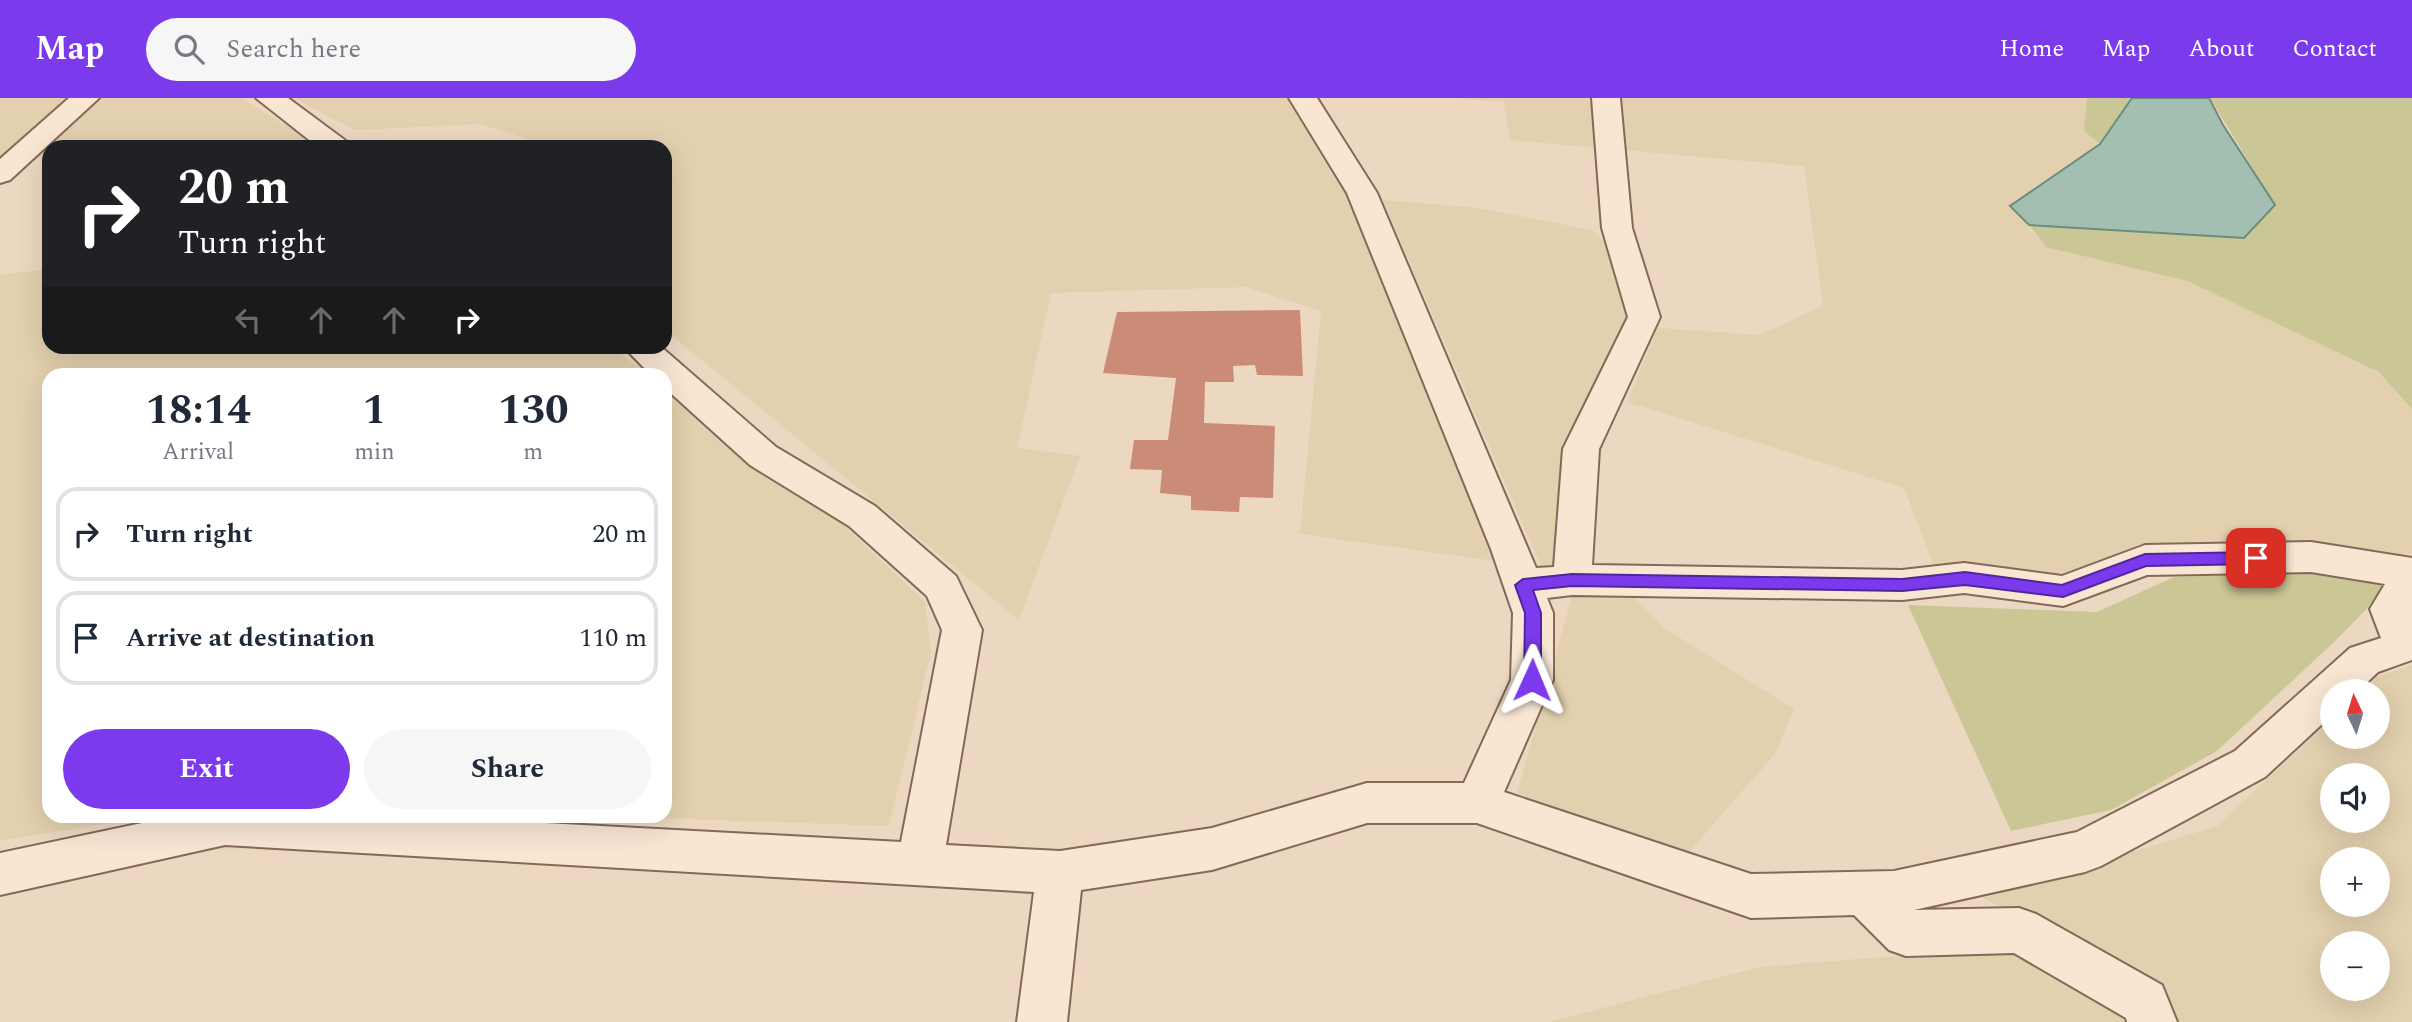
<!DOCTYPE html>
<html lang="en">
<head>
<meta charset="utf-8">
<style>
	:root { --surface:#fff; --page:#f6f6f7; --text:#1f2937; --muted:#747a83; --line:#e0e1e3; --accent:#7c3aed }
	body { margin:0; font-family:Spectral,serif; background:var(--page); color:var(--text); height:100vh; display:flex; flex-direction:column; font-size:26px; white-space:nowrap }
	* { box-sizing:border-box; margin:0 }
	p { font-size:23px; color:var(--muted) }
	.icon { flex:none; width:38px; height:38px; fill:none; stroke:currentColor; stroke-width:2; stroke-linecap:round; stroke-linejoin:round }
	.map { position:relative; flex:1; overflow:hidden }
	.side { position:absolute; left:42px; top:270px; width:630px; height:455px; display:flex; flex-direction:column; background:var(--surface); border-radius:21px; box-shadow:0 7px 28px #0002 }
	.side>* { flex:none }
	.top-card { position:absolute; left:42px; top:42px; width:630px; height:214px; border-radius:21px; box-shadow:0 7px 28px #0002; background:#202124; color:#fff; overflow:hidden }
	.needle { width:46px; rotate:356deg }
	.tools { position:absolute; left:2320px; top:581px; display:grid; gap:14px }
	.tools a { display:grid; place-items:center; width:70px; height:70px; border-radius:50%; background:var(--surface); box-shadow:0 7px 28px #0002; font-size:35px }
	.pin { position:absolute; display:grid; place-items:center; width:60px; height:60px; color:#fff; margin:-30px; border-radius:14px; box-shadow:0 4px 10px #0006 }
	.me { position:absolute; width:77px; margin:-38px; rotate:1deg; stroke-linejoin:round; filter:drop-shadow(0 0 5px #0008) }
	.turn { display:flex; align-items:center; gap:24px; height:147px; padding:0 21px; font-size:32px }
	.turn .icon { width:91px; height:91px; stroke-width:2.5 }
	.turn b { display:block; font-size:49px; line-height:60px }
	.lanes { display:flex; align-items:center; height:66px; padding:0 21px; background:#0003; justify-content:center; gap:35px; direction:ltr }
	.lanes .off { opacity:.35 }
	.eta { display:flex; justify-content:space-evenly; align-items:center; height:119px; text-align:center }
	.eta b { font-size:42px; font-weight:700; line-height:49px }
	.action { display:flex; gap:14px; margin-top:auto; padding:14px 21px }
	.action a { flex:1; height:80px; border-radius:42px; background:var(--accent); color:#fff; font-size:28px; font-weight:700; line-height:80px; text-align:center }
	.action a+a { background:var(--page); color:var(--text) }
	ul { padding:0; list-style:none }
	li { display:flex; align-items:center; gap:21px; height:94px; margin:0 14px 10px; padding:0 7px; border:4px solid var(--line); border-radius:21px }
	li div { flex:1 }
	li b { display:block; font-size:26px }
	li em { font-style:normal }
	header { display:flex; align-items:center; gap:42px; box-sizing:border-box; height:98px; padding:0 35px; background:var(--accent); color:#fff }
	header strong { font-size:33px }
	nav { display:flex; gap:38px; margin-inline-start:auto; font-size:24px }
	.search { width:490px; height:63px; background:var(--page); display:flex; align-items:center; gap:18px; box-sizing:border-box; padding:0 24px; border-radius:38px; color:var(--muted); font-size:26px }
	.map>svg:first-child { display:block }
	.farmland { fill:#e2d0ae; fill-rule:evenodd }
	.green { fill:#cac695 }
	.water { fill:#a3bfb2; stroke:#6b8c7e; stroke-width:2 }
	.building { fill:#ca8b77 }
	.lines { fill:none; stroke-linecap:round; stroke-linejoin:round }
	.minor-casing { stroke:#856859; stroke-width:4 }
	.minor { fill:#f8e6d3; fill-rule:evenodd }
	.route { fill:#7c3aed; stroke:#51269a; stroke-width:2 }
</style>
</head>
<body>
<header>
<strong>Map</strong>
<div class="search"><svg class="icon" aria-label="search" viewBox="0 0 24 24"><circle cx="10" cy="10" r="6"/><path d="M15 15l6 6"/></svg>Search here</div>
<nav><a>Home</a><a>Map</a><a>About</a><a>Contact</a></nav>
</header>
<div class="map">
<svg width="2412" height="924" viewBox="0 0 2412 924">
	<rect width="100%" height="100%" fill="#ecd7c1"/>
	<!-- farmland -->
	<path class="farmland" d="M0,0h74l-74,68z
		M99,0h142l80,49h-272v13l-19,-4z
		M294,0h992l58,93 152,370 -196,-27 21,-223 -75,-24 -195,6 -34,155 63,8 -61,164 -354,-290v-183h-112l-73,-23 -126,6z
		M1452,0h635l-3,33 16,13 -90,63 36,40 142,33 191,92 33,37v144l-22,4 -251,-13 -86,37 -118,-12 -31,-81 -277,-86 31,-74 101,7 64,-29 -19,-140 -294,-26 -6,-38z
		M1383,102l96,8 113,22 16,15 19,52 -2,22 -58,141 -13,106h-13z
		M49,171v77h562l34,28h-596v442h104l-153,25v-566z
		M665,294l77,65 99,66 84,79 6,50 -42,174 -286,-10h62z
		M1573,495l61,4 30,31 130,81 -19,45 -88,100 -170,-61z
		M2412,567v357h-238l-14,-38 -177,-86 234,-72 116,-108v19h45v-46h-16l16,-15zM2333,677h45v46h-45zM2333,761h45v46h-45zM2333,845h45v46h-45z
		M2021,848l114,76h-586l210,-55z"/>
	<!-- green -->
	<path class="green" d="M2087,0h45l-32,46 -16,-13z
		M2210,0h202v311l-33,-37 -191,-91 -142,-34 -17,-22 215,13 31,-33z
		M2324,474l64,15 -53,54 -118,110 -106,59 -100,21 -103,-226 189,7 77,-35z"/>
	<!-- water -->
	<path class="water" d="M2132,0h77l14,27 52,80 -31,33 -215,-13 -19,-19 90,-62z"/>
	<!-- building -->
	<path class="building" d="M1300,212l3,66 -46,-1 -2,-10 -22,1 1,16h-29l-1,41 71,3 -2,72 -33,-1 -1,15 -48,-2v-14l-31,-3 2,-23 -32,-1 4,-29h34l8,-62 -73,-5 14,-61z"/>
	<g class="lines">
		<defs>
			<path id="minor" d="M69,0h30l-89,82 -10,3v-24z
				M256,0h32l58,43 4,6h-32z
				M1289,0h28l60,95 159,375 18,-1 9,-118 65,-132 -26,-89 -10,-130h28l12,130 28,89 -61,132 -7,116 310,5 62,-7 98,13 83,-31 166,-3 101,16v102l-34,12 -20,19h-25v23l-68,63 -164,89 -16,6 -171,38 105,-2 17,6 126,71 15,37h-50l-1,-4 -112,-65 -108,3 -17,-6 -35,-35 -103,3 -274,-95h-110l-155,47 -131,20 -14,132h-50l17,-130 -809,-47 -225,50v-42l175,-37h242l484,26 41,-212 -15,-34 -78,-70 -99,-61 -85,-77v-14h-15l-27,-28h37l116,101 99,59 81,70 26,54 -36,215 114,6 152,-23 155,-45h97l47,-103 2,-67 -22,-64 -144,-356zM2311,474l74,12 -15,25 11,29 -31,10 -115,103 -158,81 -183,39 -143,3 -247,-82 49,-112v-67l-6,-15 25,-3 330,5 62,-7 99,13 84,-31z"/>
		</defs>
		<!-- minor casing -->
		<use href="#minor" class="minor-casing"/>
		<!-- minor -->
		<use href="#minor" class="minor"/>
	</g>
	<!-- route -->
	<path class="route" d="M2256,454l8,6 -8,6 -110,2 -83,31 -98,-12 -63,6 -330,-5 -39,4 8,23v67l-2,5h-13l-2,-5 1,-67 -10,-28 8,-6 49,-5 330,5 63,-7 97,13 83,-31z"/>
</svg>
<div class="tools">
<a><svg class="needle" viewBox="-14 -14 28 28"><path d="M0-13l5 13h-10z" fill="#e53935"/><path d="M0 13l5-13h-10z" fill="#747a83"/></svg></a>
<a><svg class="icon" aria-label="sound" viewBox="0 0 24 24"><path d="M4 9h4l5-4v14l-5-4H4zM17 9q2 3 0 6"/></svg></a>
<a>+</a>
<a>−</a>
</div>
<div class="pin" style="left:2256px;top:460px;background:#d93025"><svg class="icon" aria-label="arrive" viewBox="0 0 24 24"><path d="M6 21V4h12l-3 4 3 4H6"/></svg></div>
<svg class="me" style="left:1532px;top:582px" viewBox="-20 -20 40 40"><path d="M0-17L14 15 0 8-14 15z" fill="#7c3aed" stroke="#fff" stroke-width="4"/></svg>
<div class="top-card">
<div class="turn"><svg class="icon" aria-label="right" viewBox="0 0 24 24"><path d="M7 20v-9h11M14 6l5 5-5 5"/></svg><div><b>20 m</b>Turn right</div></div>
<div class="lanes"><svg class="icon off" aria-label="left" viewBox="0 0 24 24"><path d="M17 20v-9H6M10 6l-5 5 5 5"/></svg><svg class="icon off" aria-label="ahead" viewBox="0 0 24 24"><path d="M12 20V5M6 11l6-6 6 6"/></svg><svg class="icon off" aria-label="ahead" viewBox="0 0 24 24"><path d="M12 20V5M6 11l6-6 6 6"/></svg><svg class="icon" aria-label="right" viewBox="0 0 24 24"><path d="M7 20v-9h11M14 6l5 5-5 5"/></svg></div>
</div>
<section class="side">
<div class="eta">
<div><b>18:14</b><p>Arrival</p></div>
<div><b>1</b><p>min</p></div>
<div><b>130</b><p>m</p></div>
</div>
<ul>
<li><svg class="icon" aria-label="right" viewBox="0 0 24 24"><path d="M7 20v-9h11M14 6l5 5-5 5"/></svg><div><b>Turn right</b></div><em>20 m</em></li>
<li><svg class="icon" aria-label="arrive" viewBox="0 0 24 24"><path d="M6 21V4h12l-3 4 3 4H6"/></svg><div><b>Arrive at destination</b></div><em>110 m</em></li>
</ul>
<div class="action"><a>Exit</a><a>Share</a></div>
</section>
</div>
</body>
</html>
